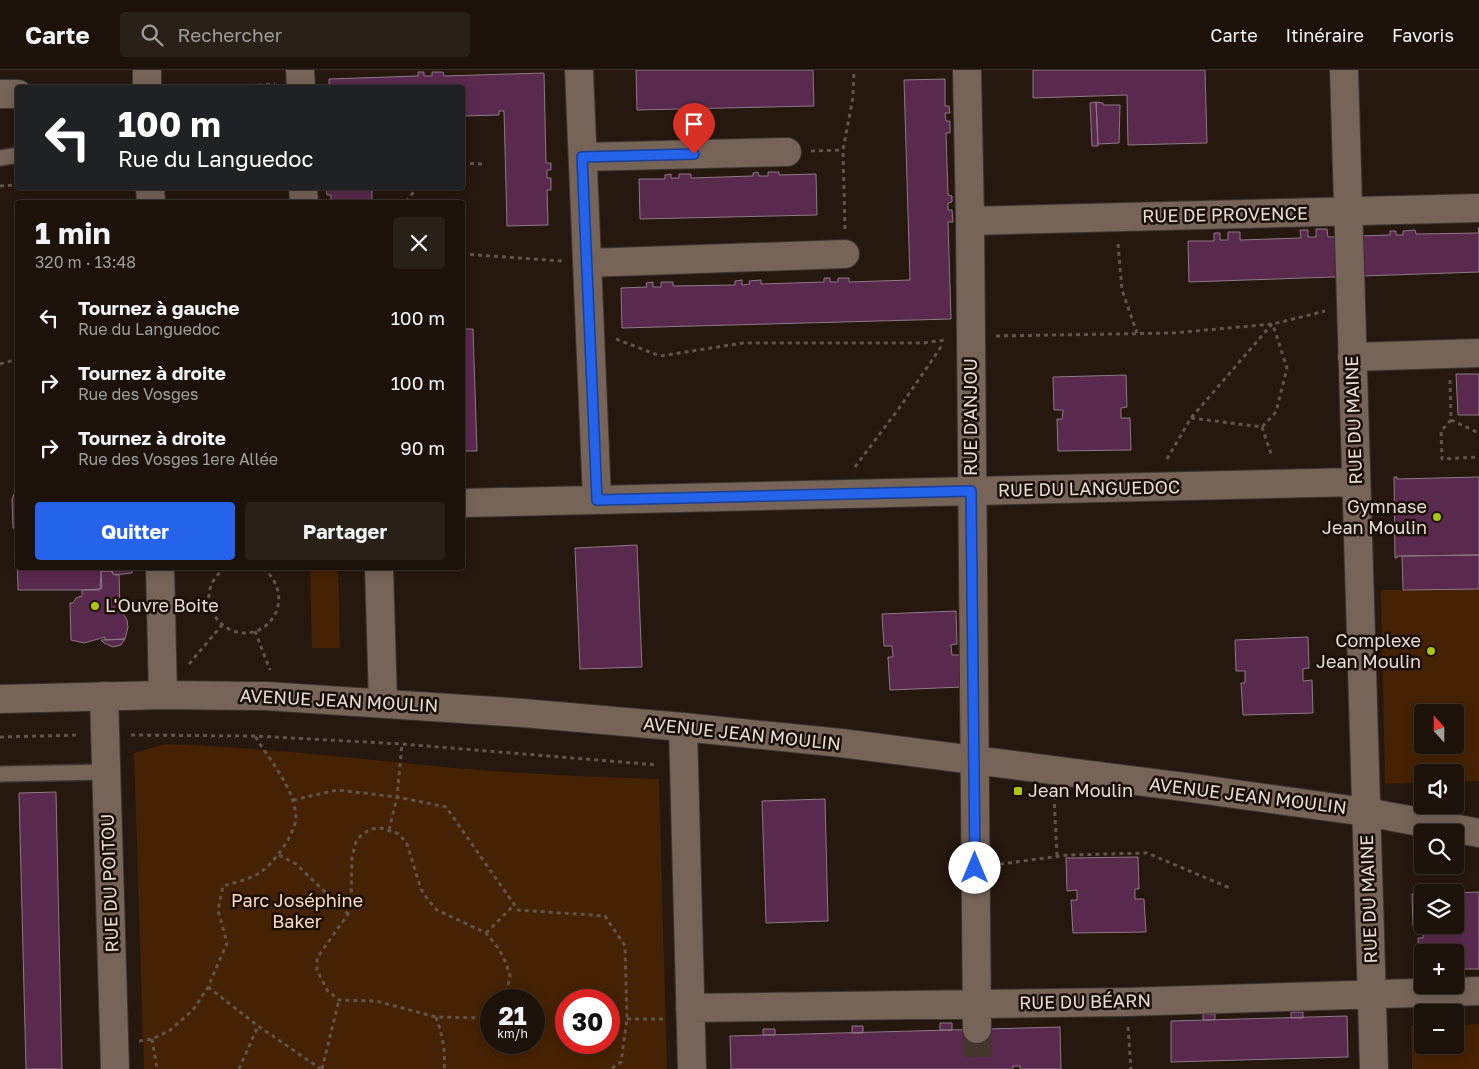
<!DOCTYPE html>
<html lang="fr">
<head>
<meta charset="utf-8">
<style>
	:root { --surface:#1c120a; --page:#292018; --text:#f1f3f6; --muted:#a09e9c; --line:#3a322b; --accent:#2563eb }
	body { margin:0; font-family:"Golos Text",sans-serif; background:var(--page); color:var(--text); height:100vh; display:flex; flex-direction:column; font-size:19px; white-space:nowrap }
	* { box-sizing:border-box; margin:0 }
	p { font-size:16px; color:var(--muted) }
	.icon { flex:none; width:28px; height:28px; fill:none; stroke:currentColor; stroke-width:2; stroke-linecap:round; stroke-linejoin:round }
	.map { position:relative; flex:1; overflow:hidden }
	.panel { position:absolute; left:15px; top:130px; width:450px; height:370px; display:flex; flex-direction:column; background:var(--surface); border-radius:5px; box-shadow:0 2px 12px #0003,0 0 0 1px var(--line) }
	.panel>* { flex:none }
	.banner { position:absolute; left:15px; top:15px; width:450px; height:105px; border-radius:5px; box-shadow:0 2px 12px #0003,0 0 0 1px var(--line); background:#202124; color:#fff; overflow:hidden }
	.needle { width:32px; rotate:339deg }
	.fabs { position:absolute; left:1414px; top:634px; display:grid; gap:10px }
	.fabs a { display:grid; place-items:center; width:50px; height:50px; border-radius:5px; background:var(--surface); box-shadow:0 2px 12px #0003,0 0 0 1px var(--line); font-size:25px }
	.speed { position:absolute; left:480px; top:919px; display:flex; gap:10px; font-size:25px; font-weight:700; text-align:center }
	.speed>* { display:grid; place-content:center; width:65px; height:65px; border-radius:50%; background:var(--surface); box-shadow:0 2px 12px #0003,0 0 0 1px var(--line); line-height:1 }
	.speed small { font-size:12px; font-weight:400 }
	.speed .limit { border:8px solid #d22; background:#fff; color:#111 }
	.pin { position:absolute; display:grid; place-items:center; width:42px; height:42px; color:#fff; margin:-51px -21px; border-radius:50% 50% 50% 0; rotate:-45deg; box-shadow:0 0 5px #0007 }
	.pin .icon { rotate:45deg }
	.me { position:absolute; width:55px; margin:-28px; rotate:0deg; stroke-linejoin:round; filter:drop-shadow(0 0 4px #0008) }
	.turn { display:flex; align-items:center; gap:18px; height:105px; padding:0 20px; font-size:22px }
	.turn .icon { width:65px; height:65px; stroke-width:2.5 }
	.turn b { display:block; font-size:35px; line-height:42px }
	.round { display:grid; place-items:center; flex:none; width:52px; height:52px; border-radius:5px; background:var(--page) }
	.headline { display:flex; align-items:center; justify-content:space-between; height:85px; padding:0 20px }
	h1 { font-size:30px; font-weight:700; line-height:38px }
	.button { display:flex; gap:10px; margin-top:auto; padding:10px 20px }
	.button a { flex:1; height:58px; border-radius:5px; background:var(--accent); color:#fff; font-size:20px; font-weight:700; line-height:58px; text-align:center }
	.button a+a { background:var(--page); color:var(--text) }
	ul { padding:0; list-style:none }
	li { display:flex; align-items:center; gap:15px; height:65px; padding:0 20px }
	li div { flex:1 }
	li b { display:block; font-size:19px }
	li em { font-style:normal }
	header { display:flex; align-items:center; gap:30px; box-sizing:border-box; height:70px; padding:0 25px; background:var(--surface); border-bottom:1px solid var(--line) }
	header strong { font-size:24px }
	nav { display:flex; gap:28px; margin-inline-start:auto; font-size:18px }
	.search { width:350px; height:45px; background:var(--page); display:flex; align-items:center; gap:12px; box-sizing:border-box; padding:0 18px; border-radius:5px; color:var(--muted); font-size:19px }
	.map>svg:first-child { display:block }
	.green { fill:#452203; fill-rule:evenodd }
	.building { fill:#5a2a4e; stroke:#8c7986 }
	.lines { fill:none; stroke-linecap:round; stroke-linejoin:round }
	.minor-tunnel { stroke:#43362c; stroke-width:28; stroke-dasharray:28 14; stroke-linecap:butt }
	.service-casing { stroke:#3e342f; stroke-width:18 }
	.minor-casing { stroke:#3e342f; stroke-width:30 }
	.tertiary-casing { stroke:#3e342f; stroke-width:30 }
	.path { stroke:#61544b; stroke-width:3; stroke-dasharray:4 4; stroke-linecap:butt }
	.service { stroke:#766458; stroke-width:15 }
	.minor { stroke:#766458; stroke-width:28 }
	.tertiary { stroke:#766458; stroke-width:28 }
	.route-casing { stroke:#184099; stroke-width:12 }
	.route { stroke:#2563eb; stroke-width:9 }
	.poi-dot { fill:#abc614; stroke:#1c0f06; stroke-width:2 }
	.labels { text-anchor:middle; stroke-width:5; stroke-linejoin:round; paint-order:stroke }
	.street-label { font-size:18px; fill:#e7ddd6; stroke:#1c0f06 }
	.poi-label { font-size:18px; fill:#e7ddd6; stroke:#1c0f06; text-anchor:end }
	.park-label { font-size:18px; fill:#fcdcc5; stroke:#1c0f06 }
</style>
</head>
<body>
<header>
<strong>Carte</strong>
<div class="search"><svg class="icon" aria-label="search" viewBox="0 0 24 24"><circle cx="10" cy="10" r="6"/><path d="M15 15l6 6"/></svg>Rechercher</div>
<nav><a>Carte</a><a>Itinéraire</a><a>Favoris</a></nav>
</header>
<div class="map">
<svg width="1479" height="999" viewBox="0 0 1479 999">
	<rect width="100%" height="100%" fill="#26180e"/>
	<!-- green -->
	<path class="green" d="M1394,407h3v2l82,-2v304h-24v-9h-33v10l-37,2 -4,-194h22l-1,-33 -7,1zM1422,642h33v33h-33z
		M310,498h28l2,80h-28z
		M165,674c97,3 194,15 290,24 68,6 136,9 204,11l8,290h-523l-10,-316zM491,930h43v42h-43zM566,930h43v42h-43z
		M1479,954v45h-67l-1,-43h11v19h33v-20z"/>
	<!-- building -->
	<path class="building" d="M636,0h177l1,36 -177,4z
		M1033,0h172l2,73 -79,2 -1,-50 -94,3z
		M418,2h6v4h8v-4h11l1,4 100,-3 2,90h5v7h-4v8h4v12h-4l1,35 -41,1 -3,-115h-5v4l-37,1v-28h-133v-9l89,-3z
		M945,9v27h4l1,7h-5l1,8h4v12h-4l2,62 4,1v6l-4,1v7h4l1,12h-5l3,97 -329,9 -1,-40 26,-1 -1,-4 7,-1v5h8v-5h12v4l62,-1v-4l7,-1v5l8,-1 -1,-3 12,-1v4l63,-2v-4h6v4h8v-4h11v4l61,-2 -6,-200z
		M1096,32l7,1v2h17l-1,38 -21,1z
		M1096,32l2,44h-6l-2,-43z
		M758,102l1,4h9v-4h11v3l37,-1 1,41 -177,4 -1,-40h26v-4l6,-1v4h8v-4h12v4l62,-2v-3z
		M331,118h41v14h-41v-7h-4l-1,-6z
		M1478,158h1v44l-290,10 -1,-41h26v-8h6v7h8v-8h12v8l61,-2 -1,-8h8v7h8v-8h11l1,8 62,-2v-4h6v4h7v-4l12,-1 1,4 63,-1z
		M462,259h11l4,122h-15z
		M1456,304h23v41h-21z
		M1126,305l1,32 -6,1v10h9l1,32 -73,1 -1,-32h5l1,-9h-9l-1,-33z
		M1394,407h3v2l82,-2v78l-82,1v2h-2z
		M14,424h4v74h114v5l-17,2 -3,-2v-2h-11l1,17 -3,2h-81v-2l-2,-60h-3l-1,-29z
		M637,475l5,122 -62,2 -5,-121z
		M1479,485v34l-76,1 -1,-34z
		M101,501h11l1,3 6,1 1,34 7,11 1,7 -3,12 -20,1v-3l-21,6 -13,-3 -1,-37h3l3,-5 6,-2v-6l18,-1z
		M956,541l1,33 -6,1 1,10h9l1,32 -72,3 -2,-33h5l-1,-11h-8l-2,-32z
		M1308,567l1,31 -6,1v12l9,-1 1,33 -70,2 -2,-32h4v-12h-9l-1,-31z
		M125,569l-4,6 -8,2 -9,-4 -3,-3z
		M56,722l6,277h-36l-7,-276z
		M825,729l3,122 -62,2 -4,-122z
		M1138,787l1,32h-4v10h9l2,33 -73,1 -2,-33h6v-10l-10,1 -1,-33z
		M1479,822v77h-24v-17h-33v18l-3,1 -1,-33h5v-12h-10l-1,-32h10v31h33v-32z
		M1291,942h12v6h-12z
		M1203,944h12v6h-12z
		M1347,946l1,41 -177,5v-41z
		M940,953h12v7h-12z
		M852,956h11v7h-11z
		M1060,957l1,42h-41v-3h-7v3h-282l-1,-33z
		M763,959h12v6h-12z"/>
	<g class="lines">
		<!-- minor-tunnel -->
		<path class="minor-tunnel" d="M977,959l1,40"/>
		<defs>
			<path id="service" d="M0,88l18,-3
				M0,704l106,-2"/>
			<path id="minor" d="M147,0v18
				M300,0l1,18
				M579,0l18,430
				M967,0l3,151 7,808
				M1344,0l30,999
				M0,24h18
				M583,87l204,-5
				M150,118l1,14
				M303,118l1,14
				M970,151l509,-13
				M587,193l258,-9
				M1352,287l127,-4
				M462,433l894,-21
				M160,498l3,127
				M379,498l4,134
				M104,626l11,373
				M683,657l9,342
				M690,938l436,-6 353,-11"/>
			<path id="tertiary" d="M0,629l163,-4 103,1 257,17 160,14 158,16 351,45 174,24 113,21"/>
		</defs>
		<!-- service casing -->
		<use href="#service" class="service-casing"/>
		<!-- minor casing -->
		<use href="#minor" class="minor-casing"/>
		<!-- tertiary casing -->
		<use href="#tertiary" class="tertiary-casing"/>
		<!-- path -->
		<path class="path" d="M226,17l49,-3
			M811,81l32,-1
			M462,93l21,1
			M0,116l18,-1
			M407,132v-2l10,-12
			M845,159l-2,-79 10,-53 1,-27
			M1118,174l4,46 15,43
			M462,184l100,7
			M996,266l177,-3 100,-9 52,-13
			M616,269l44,17 83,-13h180l22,-3
			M0,294l18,-5
			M1450,310l1,40 28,13
			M1191,348l71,9 14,-15 11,-44 -14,-43
			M1451,350l-10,11 1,28 37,-2
			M1262,357l10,30
			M1167,389l24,-41 81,-94
			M855,397l45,-60 43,-63
			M226,498c-11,7 -18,18 -17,32 2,12 8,22 18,28 38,21 73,-29 36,-60
			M255,561l15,39
			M189,594l33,-39
			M131,665l124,1 147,8 256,21
			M0,667l79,-2
			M1054,726l3,60
			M293,730l44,-10 60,7 49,10 72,103 87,6 20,30 2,73 -6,43 -10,7
			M389,760l8,-33 5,-53
			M279,785l17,9 52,50
			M1000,794l68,-9 79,-2 83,35
			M486,863l28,-28
			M208,917l50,39 63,43
			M491,946l-7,2 -48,-1 -60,-16 -37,-1 -12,-10 -10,-20v-12l31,-44 3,-13 1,-44 4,-15 6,-8 10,-5 9,-1 18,6 8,10 14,45 7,11 9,10 49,23 13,16 7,14 4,13 -5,24
			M436,947c6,17 10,34 8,52
			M627,949h37
			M1128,957l3,42
			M152,969l5,30
			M139,971l13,-2 17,-8 24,-21 15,-23 19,-44 -9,-33 5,-24c13,-4 29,-7 39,-15 13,-9 34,-39 34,-54 0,-5 -2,-13 -4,-19 -8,-22 -25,-42 -37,-62
			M239,999l19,-43
			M322,999l17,-69"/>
		<!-- service -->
		<use href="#service" class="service"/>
		<!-- minor -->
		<use href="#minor" class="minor"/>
		<!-- tertiary -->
		<use href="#tertiary" class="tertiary"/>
	</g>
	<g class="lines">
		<defs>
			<path id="route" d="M694,84l-112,3 15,343 374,-9 4,377"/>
		</defs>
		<!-- route casing -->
		<use href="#route" class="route-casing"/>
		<!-- route -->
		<use href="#route" class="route"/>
	</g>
	<!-- markers -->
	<g class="poi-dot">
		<circle cx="1437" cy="447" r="5"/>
		<circle cx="95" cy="536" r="5"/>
		<circle cx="1431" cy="581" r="5"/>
		<rect x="1013" y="716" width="10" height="10" rx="2.5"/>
	</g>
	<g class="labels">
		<!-- street labels -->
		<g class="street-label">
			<text transform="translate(1225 145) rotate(-1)" y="6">RUE DE PROVENCE</text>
			<text transform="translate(971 347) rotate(-90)" y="6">RUE D'ANJOU</text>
			<text transform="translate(1354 350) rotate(-92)" y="6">RUE DU MAINE</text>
			<text transform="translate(1089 419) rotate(-1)" y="6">RUE DU LANGUEDOC</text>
			<text transform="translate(339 631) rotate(3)" y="6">AVENUE JEAN MOULIN</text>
			<text transform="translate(742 664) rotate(6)" y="6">AVENUE JEAN MOULIN</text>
			<text transform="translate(1248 726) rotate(7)" y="6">AVENUE JEAN MOULIN</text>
			<text transform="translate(110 813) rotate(-92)" y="6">RUE DU POITOU</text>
			<text transform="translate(1369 829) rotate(-92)" y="6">RUE DU MAINE</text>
			<text transform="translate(1085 932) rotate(-1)" y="6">RUE DU BÉARN</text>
		</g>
		<!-- poi labels -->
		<g class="poi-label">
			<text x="1427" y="443">Gymnase<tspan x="1427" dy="21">Jean Moulin</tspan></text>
			<text x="105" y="542" text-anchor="start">L'Ouvre Boite</text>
			<text x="1421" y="577">Complexe<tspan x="1421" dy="21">Jean Moulin</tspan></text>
			<text x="1028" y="727" text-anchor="start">Jean Moulin</text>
		</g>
		<!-- park labels -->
		<g class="park-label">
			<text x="297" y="837">Parc Joséphine<tspan x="297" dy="21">Baker</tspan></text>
		</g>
	</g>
</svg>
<div class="fabs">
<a><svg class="needle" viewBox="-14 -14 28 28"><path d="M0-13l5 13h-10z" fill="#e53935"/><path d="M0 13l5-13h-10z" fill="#a09e9c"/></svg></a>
<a><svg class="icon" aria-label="sound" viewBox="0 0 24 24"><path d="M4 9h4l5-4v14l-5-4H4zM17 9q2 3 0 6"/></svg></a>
<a><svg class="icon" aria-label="search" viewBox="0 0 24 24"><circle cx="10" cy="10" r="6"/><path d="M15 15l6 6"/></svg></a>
<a><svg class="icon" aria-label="layers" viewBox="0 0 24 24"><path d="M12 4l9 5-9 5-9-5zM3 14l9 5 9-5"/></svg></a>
<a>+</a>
<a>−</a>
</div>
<div class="speed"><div>21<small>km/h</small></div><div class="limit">30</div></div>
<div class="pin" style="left:694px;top:84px;background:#d93025"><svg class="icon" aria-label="arrive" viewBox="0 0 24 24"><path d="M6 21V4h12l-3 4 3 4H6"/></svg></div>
<svg class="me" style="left:975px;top:798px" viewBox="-20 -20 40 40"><circle r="19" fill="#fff"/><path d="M0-13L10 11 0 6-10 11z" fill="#2563eb"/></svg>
<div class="banner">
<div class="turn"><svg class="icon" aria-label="left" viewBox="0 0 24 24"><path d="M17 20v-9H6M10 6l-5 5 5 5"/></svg><div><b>100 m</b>Rue du Languedoc</div></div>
</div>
<section class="panel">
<div class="headline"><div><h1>1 min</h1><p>320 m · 13:48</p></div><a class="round"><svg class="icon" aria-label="close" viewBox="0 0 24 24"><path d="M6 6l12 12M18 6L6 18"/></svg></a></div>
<ul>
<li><svg class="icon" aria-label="left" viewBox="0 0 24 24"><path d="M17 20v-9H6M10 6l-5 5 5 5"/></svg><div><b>Tournez à gauche</b><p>Rue du Languedoc</p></div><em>100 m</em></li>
<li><svg class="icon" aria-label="right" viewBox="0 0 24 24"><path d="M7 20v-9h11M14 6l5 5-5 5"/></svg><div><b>Tournez à droite</b><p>Rue des Vosges</p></div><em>100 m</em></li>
<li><svg class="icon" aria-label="right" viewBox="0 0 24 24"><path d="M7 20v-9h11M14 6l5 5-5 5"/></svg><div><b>Tournez à droite</b><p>Rue des Vosges 1ere Allée</p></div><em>90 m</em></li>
</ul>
<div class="button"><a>Quitter</a><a>Partager</a></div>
</section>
</div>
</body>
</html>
